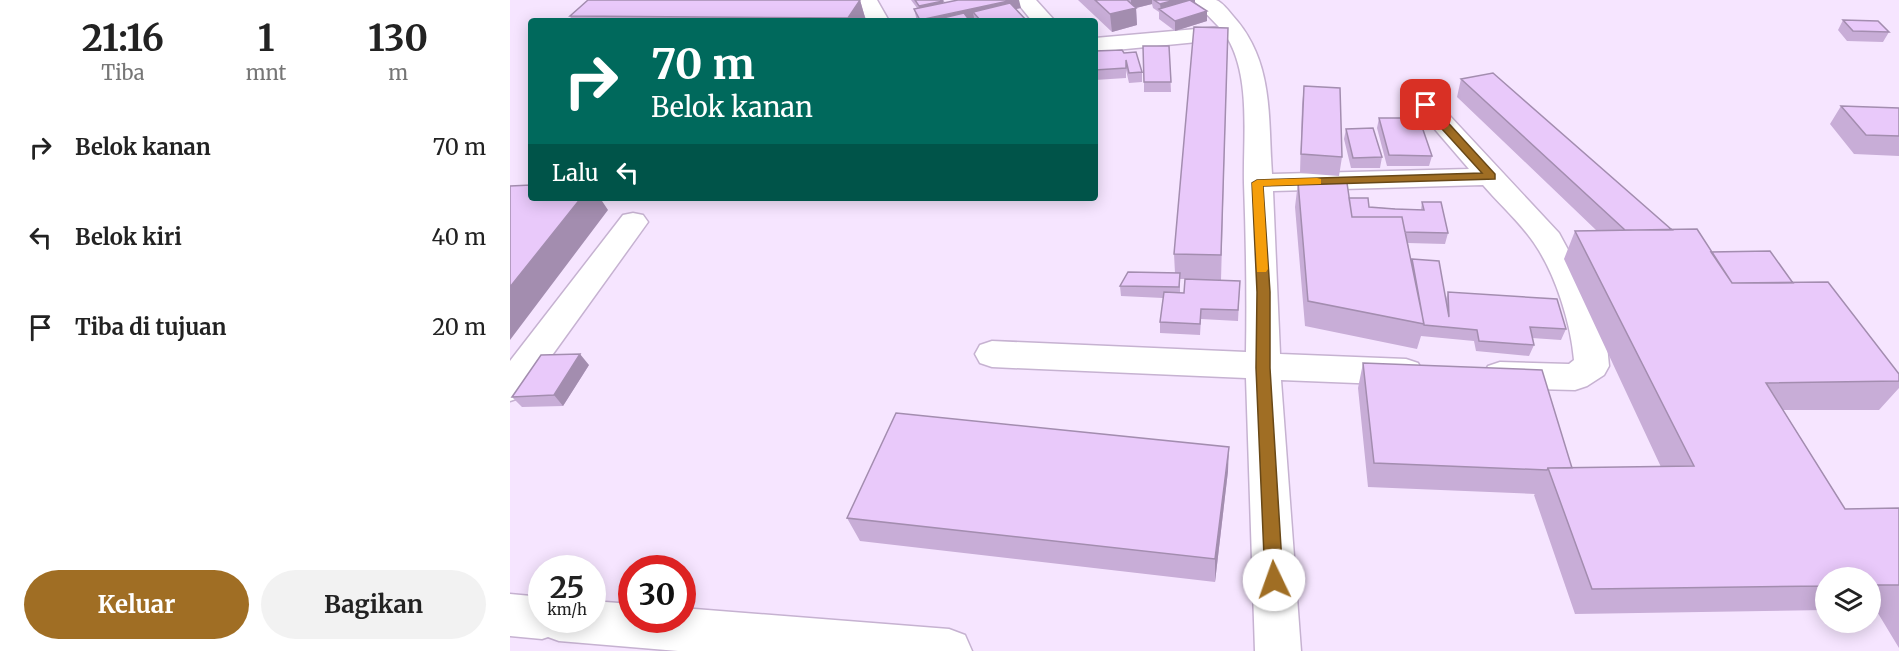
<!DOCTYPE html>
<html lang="id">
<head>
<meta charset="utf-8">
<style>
	:root { --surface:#fff; --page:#f2f2f2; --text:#222; --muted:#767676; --accent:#a06e24 }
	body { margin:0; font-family:Merriweather,serif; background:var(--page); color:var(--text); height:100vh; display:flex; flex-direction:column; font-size:22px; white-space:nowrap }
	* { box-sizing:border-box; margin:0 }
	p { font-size:20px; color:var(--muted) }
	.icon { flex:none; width:33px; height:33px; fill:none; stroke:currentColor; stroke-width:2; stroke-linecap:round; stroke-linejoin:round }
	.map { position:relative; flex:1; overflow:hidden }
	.details { display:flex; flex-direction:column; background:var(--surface); width:510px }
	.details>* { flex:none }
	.guide { position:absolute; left:18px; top:18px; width:570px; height:183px; border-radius:6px; box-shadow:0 3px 15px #0003; background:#00695c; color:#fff; overflow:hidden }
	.fabs { position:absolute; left:1305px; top:567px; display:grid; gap:12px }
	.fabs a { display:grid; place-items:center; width:66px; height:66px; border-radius:50%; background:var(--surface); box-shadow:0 3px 15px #0003; font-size:30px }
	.speed { position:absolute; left:18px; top:555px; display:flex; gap:12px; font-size:30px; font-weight:700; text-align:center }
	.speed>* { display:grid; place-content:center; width:78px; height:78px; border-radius:50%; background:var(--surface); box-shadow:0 3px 15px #0003; line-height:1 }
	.speed small { font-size:15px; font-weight:400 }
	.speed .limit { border:9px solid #d22; background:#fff; color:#111 }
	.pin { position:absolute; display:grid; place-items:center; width:51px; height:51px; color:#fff; margin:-26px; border-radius:12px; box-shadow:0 3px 9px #0006 }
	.me { position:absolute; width:66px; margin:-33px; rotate:357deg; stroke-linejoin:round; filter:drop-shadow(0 0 4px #0008) }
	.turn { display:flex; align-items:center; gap:21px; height:126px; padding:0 24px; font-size:27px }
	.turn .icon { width:78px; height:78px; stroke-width:2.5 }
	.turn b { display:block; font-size:42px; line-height:51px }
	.then { display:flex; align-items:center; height:57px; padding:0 24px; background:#0003; gap:12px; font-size:22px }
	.eta { display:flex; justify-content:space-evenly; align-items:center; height:102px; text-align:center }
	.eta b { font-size:36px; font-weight:700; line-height:42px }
	.action { display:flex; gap:12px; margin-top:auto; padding:12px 24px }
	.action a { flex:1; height:69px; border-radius:36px; background:var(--accent); color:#fff; font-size:24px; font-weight:700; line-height:69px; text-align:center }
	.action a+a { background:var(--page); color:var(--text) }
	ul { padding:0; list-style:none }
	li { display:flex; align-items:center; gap:18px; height:90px; padding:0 24px }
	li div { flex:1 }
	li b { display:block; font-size:22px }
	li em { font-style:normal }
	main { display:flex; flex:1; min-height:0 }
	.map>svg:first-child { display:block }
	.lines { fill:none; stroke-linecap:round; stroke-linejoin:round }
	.street-casing { stroke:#c6b2d1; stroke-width:3 }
	.secondary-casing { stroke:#c6b2d1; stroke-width:3 }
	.street { fill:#fff; fill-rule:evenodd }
	.secondary { fill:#fff; fill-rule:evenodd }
	.wall { fill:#c8add7; fill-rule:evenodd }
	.shaded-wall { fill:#a38daf }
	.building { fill:#e9c9fa; stroke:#a38daf; stroke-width:1.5 }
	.route { fill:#a06e24; stroke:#684817; stroke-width:1.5 }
	.slow { fill:#f59e0b }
</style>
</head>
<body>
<main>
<section class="details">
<div class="eta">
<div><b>21:16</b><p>Tiba</p></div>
<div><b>1</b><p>mnt</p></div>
<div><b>130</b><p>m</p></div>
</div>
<ul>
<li><svg class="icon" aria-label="right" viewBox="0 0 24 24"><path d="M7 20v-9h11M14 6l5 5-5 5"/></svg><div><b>Belok kanan</b></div><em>70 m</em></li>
<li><svg class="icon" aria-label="left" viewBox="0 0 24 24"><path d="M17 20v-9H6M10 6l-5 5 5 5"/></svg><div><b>Belok kiri</b></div><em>40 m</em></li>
<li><svg class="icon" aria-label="arrive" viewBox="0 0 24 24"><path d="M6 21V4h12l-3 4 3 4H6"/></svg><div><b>Tiba di tujuan</b></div><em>20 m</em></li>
</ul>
<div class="action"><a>Keluar</a><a>Bagikan</a></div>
</section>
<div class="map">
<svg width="1389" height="651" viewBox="0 0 1389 651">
	<rect width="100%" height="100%" fill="#f6e5ff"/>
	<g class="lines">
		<defs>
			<path id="street" d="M347,0h20l12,21h-22z
				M505,0h21l19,21h-23z
				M683,0c6,0 17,0 23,0 6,2 13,11 17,16 41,45 35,101 39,158l197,-5 -55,-64 3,-5 9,-2 9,2 124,133 20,37 27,65 3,31 -5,9 -17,11 -12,4 -75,-2 -12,-4 -5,-9 5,-9 12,-4 69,2 5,-4c-3,-36 -18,-84 -38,-114 -14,-22 -36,-41 -53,-61l-210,6 7,163 126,5 12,4 5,9 -5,9 -12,4 -125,-5 20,271h-46l-9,-273 -254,-11 -12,-4 -5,-9 5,-9 12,-4 254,11c1,-56 0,-113 -2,-169 -1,-45 7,-104 -16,-144l-133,13v-14l124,-11z
				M123,213l10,2 5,7 -5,7 -121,168 -12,4v-40l113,-146z"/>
			<path id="secondary" d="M0,594l32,3v23h50v-19l40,3v16h50v-12l267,21 16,6 7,16h-294l-119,-10 -11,-4 -6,2 -32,-3z"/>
		</defs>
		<!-- street casing -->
		<use href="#street" class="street-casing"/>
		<!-- secondary casing -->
		<use href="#secondary" class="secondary-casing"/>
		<!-- street -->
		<use href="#street" class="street"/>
		<!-- secondary -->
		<use href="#secondary" class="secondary"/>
	</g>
	<!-- wall -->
	<path class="wall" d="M350,0l6,21h-294l-2,-5z
		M401,0h31l1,3 78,5 -5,1 11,12h-52l-1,-3 -5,1 1,2h-53l-3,-12 3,-1z
		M568,0h117v3l12,8v10l-32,10 -16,-12v-7l-6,-4 -1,-4 -16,4 1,17 -25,7z
		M1333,20l46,12 -6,10 -36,-1 -9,-11z
		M718,28l-7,252 -32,-1 51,2 -2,40 -37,-2 -1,16 -40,-2v-11l3,-24 -42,-2 -1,-10 55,-13 -1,-19zM670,279h5l-1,14h-4z
		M659,46l2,46h-27v-10z
		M585,51l29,2 18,19v10l-13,1 -3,-13v8l-31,2z
		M951,79l211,151 39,22 82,31 106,91v14l-20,22h-96l62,99 54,-1v140l-23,-38h-6v-32h-44v32l-251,4 -41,-119 1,-1 -167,-7 -10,-99 5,-25 209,105 89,-1 -97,-208 11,-28 21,-1 -139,-133z
		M794,86l38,71 -3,19 -39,-3 2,-68z
		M1331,106l58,2v48l-45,-2 -24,-30z
		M869,118l53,38 -3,10h-42l-10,-38z
		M836,129l36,28 -2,11h-29l-7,-29z
		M788,182l71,25 52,3 1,-8 26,31 -3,11 -37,-1 3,18 35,38 2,-7 118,37 -5,11 -29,-2 2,7 -5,11 -53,-5 -2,-10 -53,-5 -4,13 -112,-23 -10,-119z
		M79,365l-26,41 -41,1 -10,-10z
		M718,471l-13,111 -355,-41 -13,-23z"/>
	<!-- shaded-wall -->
	<path class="shaded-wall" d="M350,0l6,21h-17l-1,-3z
		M503,0h6l2,8 -43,9 -5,-5 1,6 -13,3h-41v-1z
		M621,0h21v4l-16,4 1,17 -25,7 -2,-18 21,-5z
		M665,0h20v3l-34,8 -1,-7z
		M433,1l2,9 -24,5 -2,-9z
		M697,11v10l-32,10v-10z
		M71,198h19l8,12 -98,130v-53z
		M70,354l9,11 -26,41 -9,-11z
		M719,447l-1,24 -13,111v-23z"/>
	<!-- building -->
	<path class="building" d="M78,0h272l-12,18 -278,-2z
		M405,0h27l1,1 -24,5z
		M448,0h55l-93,20 -6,-11z
		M585,0h32l9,8 -26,6z
		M644,0h21l-15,4z
		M680,0l17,11 -32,10 -16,-12z
		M500,3l17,18h-46l-8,-9z
		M454,13l6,8h-40z
		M1333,20l35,1 11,11 -36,-1z
		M684,27l34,1 -7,227 -47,-1z
		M633,46h26l2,36h-27z
		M612,50l2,3 12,-1 6,20 -13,1 -3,-13v8l-31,2v-19z
		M983,73l179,157h-47l-164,-151z
		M794,86l36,2 2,69 -41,-3z
		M1331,106l58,2v28l-33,-1z
		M869,118h40l13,38 -43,-1z
		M863,128l9,29 -29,1 -7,-29z
		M788,182l49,1 5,34h50l22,107 -116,-23z
		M21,185v13h50l-71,89v-101z
		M839,198h19l1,9 26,2 29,1 -2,-8h19l7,31 -43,-1 -3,-15h-50z
		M1187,229l35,54 96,-1 71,92v7l-133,2 79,126 54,-1v77h-29v-7h-44v8l-234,3 -44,-121 146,-2 -119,-235z
		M1260,251l23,32h-61l-21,-31z
		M902,259l27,2 10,56 -1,-25 109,7 9,30 -36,-2 4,18 -55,-4 -2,-11 -53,-5z
		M618,272l52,1 -1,14 -59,-1z
		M675,279l55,2 -2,29 -37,-1 -1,15 -40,-2 4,-30 20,1z
		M70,354l-26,41 -42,2 29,-42z
		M853,363l179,7 30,98h-24l-1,2 -173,-7z
		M386,413l333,34 -14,112 -368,-41z"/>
	<!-- route -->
	<path class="route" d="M916,102l4,1 65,71v5l-232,7 7,106v76l13,212 -3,6 -6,2 -6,-2 -3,-6 -9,-212 1,-76 -5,-109 5,-3 225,-7 -60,-66v-4z"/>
	<!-- slow -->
	<path class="slow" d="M807,178l4,1v5l-58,2 5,83 -2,3h-9l-5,-89 5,-3z"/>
</svg>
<div class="fabs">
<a><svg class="icon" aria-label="layers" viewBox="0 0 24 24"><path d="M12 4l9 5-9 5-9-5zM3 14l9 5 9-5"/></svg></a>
</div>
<div class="speed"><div>25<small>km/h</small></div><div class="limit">30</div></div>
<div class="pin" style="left:916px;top:105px;background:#d93025"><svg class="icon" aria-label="arrive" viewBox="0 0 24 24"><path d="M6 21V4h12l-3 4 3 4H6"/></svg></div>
<svg class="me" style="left:764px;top:580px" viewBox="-20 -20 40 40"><circle r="19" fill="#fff"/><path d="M0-13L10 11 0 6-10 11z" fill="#a06e24"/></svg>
<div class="guide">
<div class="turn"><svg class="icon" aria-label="right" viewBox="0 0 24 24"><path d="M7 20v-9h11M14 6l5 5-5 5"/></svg><div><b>70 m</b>Belok kanan</div></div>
<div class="then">Lalu<svg class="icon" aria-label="left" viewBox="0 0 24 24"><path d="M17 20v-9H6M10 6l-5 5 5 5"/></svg></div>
</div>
</div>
</main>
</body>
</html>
